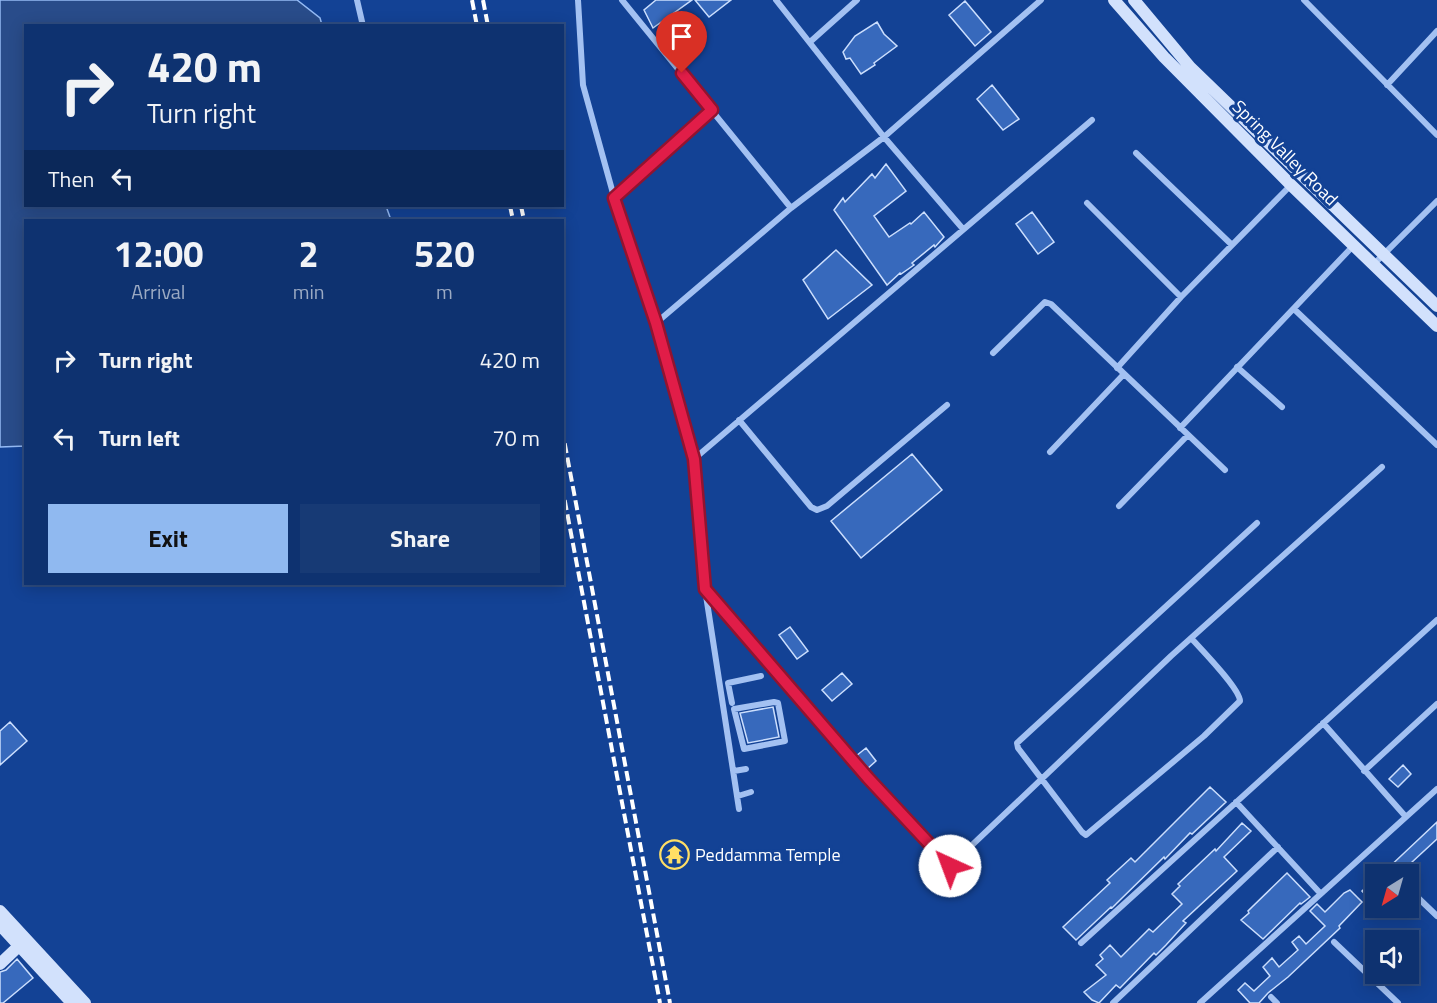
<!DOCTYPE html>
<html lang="en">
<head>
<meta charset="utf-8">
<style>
	:root { --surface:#0e3270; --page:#173a75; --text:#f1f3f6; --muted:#9baac3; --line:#2e4d83; --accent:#90b9f0 }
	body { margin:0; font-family:"Titillium Web",sans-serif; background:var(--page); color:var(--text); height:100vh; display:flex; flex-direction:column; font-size:22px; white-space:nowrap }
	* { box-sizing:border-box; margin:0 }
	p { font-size:20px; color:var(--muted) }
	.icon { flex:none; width:33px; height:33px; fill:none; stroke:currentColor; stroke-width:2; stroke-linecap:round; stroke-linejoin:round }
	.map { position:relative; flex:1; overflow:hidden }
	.side { position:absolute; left:24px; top:219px; width:540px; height:366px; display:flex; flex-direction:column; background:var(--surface); border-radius:0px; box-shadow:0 3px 15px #0003,0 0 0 2px var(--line) }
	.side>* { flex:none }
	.top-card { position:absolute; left:24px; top:24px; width:540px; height:183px; border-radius:0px; box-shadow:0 3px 15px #0003,0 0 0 2px var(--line); background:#0e3270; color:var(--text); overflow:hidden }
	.needle { width:39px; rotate:217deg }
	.tools { position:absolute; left:1365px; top:864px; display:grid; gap:12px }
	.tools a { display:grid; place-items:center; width:54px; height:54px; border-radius:0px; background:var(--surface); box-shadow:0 3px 15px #0003,0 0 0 2px var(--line); font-size:30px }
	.pin { position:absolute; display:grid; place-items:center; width:51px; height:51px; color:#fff; margin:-62px -26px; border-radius:50% 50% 50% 0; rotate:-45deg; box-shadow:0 0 6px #0007 }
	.pin .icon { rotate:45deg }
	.me { position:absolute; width:66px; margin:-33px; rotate:317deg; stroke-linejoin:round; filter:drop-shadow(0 0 4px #0008) }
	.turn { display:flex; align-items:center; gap:21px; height:126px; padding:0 24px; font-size:27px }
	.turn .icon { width:78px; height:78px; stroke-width:2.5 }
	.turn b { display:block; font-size:42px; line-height:51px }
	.then { display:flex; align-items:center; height:57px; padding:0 24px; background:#0003; gap:12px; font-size:22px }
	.eta { display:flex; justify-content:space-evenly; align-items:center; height:102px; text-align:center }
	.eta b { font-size:36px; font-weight:700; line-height:42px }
	.cta { display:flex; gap:12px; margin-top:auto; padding:12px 24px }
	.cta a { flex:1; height:69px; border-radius:0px; background:var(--accent); color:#111; font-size:24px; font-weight:700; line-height:69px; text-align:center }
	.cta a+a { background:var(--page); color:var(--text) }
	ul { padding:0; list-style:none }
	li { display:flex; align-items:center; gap:18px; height:78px; padding:0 24px }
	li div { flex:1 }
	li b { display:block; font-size:22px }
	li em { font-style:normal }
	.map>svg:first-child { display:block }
	.water { fill:#294c8a; stroke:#95bbf5; stroke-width:1.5 }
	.building { fill:#3769bc; stroke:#cbdefd; stroke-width:1.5 }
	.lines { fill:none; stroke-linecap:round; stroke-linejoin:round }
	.street { stroke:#a3c1f2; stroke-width:6 }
	.secondary { stroke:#d2e1fc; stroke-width:12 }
	.rail { stroke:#fff; stroke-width:4; stroke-dasharray:10 4.5; stroke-linecap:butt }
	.route-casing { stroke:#92132f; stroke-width:15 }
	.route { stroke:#e11d48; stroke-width:10 }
	.labels { text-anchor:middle; stroke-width:6; stroke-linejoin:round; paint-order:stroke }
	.street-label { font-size:18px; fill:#fff; stroke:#134295 }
	.poi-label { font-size:18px; fill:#fff; stroke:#134295; text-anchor:start }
</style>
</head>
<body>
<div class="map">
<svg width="1437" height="1003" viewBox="0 0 1437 1003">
	<rect width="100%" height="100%" fill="#134295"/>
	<!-- water -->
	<path class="water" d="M0,0h297l23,18 2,7 -296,1v180h360l5,14h-365l-1,226 -25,1z"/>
	<!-- building -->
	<path class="building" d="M656,0h36l-39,28 -9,-18z
		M695,0h36l-22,17z
		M965,1l26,31 -16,14 -26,-31z
		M877,22l7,12 13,12 -23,17 1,2 -14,9 -11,-16 -4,1 -3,-7 12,-16z
		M992,85l27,34 -16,11 -26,-31z
		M886,164l20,27 -32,25 15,21 21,-14 1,1 13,-12 20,25 -9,10 -1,-2 -22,18 2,2 -13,9 -1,-1 -13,12 -53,-75 9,-12 2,4 27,-28 3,4z
		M1032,212l22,30 -16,12 -22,-30z
		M836,250l36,35 -44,34 -25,-39z
		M912,454l30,36 -81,68 -30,-37z
		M790,627l18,24 -11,8 -18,-24z
		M842,673l10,11 -20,17 -10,-11z
		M773,707l6,30 -31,6 -8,-30z
		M10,722l17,19 -27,24v-34z
		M866,748l10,13 -9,8 -11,-13z
		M1403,765l8,9 -13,13 -9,-8z
		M1210,787l16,15 -34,32 -2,-1 -25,26 -1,-2 -44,43 -8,8 -1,-1 -35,33 -13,-13 47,-44 -3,-3 24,-22 4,4z
		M1437,822v17l-38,35h-25l-5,-5 8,-6 8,8z
		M1242,823l9,8 -27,26 13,14 -54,50 3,2 -20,22 -10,10 -2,-2 -34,35 -4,-3 -17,18 -7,-3 -8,-8 22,-17 -10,-10 7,-6 -3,-4 10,-10 11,12 28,-28 4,3 29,-28 -10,-10 8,-8 -2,-2 37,-35 1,2z
		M1287,873l23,24 -9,7 -1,-1 -37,36 -22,-19 8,-7 -1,-2z
		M1376,878v28l-14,-15z
		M1350,890l12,12 -23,24 1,2 -52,49 -20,16 -9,10h-9l-12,-13 7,-7 9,8 16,-15 -7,-9 9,-9 7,9 19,-17 -6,-8 7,-6 7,8 19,-18 -15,-15 7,-7 8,8 19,-19z
		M17,959l16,19 -30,25h-3v-31l6,-2z"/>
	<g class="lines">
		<!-- street -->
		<path class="street" d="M357,0l6,26
			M578,0l5,85 31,112 42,126 38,136 11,130 34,220
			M622,0l169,208
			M776,0l108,137 79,92
			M1304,0l133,135
			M810,42l47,-42
			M1387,85l50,-54
			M1136,153l96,92
			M614,197l98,-87
			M1087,203l94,94
			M1374,264l63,-63
			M1294,309l143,136
			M656,323l135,-115 93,-71 157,-137
			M993,353l52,-51 6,2 174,166
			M1237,367l45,40
			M1117,368l64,-71 110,-112
			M739,420l72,87 6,3 10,-4 120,-101
			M1180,428l174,-183
			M1050,452l74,-78
			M694,459l398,-339
			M1119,506l69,-71
			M705,589l163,189 82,88 221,-210 211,-189
			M1191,638c10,11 49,51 49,63l-36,35 -118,99 -4,-3 -64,-84 -1,-5 240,-220
			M774,702l4,1 7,38 -41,8 -10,-40z
			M732,703l-4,-20 33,-7
			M1323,723l83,94
			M734,771l12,-2
			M1364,771l73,-67
			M738,796l13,-4
			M1236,802l84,91
			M1411,891l26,25
			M1334,942l64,61
			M1081,943l356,-323
			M1271,997l6,6
			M1113,1003l165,-156
			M1200,1003l237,-214"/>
		<!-- secondary -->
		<path class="secondary" d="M1114,0l50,57 127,128 146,141
			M1134,0l56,67 247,239
			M0,911l85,92
			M0,925l72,78
			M0,964l20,-19"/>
		<!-- rail -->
		<path class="rail" d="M472,0l5,26
			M483,0l5,26
			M510,206l3,14
			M521,206l3,14
			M562,429l108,574
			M562,486l98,517"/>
	</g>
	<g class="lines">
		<defs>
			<path id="route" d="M682,73l30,37 -98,88 42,125 38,136 11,130 163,189 82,88"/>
		</defs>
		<!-- route casing -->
		<use href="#route" class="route-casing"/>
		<!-- route -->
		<use href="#route" class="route"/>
	</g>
	<!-- icons -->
	<defs>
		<symbol id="temple-ring" viewBox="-11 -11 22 22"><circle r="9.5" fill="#134295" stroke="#ffde65" stroke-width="1.5"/><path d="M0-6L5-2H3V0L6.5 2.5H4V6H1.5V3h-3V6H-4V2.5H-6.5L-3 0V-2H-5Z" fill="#ffde65"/></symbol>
	</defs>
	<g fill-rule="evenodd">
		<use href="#temple-ring" x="658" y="838" width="33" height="33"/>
	</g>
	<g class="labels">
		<!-- street labels -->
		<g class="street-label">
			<text transform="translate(1285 153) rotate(45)" y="6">Spring Valley Road</text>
		</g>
		<!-- poi labels -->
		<g class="poi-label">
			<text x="695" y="861">Peddamma Temple</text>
		</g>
	</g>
</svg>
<div class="tools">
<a><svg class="needle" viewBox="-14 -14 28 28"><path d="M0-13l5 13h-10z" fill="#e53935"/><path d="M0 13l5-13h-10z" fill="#9baac3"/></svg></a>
<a><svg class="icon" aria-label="sound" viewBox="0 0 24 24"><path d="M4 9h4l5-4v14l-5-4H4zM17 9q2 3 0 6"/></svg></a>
</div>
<div class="pin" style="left:682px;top:73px;background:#d93025"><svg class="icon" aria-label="arrive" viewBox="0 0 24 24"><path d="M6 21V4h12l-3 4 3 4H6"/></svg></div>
<svg class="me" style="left:950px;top:866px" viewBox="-20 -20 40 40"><circle r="19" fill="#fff"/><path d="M0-13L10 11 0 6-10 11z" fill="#e11d48"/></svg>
<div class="top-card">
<div class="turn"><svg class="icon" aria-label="right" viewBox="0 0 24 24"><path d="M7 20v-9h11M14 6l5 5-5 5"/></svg><div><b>420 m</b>Turn right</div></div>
<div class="then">Then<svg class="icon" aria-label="left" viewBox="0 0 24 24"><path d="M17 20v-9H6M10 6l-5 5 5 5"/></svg></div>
</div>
<section class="side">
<div class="eta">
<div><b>12:00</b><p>Arrival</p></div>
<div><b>2</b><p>min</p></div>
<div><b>520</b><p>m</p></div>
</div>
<ul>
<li><svg class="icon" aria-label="right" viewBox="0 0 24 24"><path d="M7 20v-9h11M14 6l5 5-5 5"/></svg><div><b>Turn right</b></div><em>420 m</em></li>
<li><svg class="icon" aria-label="left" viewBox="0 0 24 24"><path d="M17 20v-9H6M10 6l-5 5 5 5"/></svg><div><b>Turn left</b></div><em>70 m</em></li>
</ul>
<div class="cta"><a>Exit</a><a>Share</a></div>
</section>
</div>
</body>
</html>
